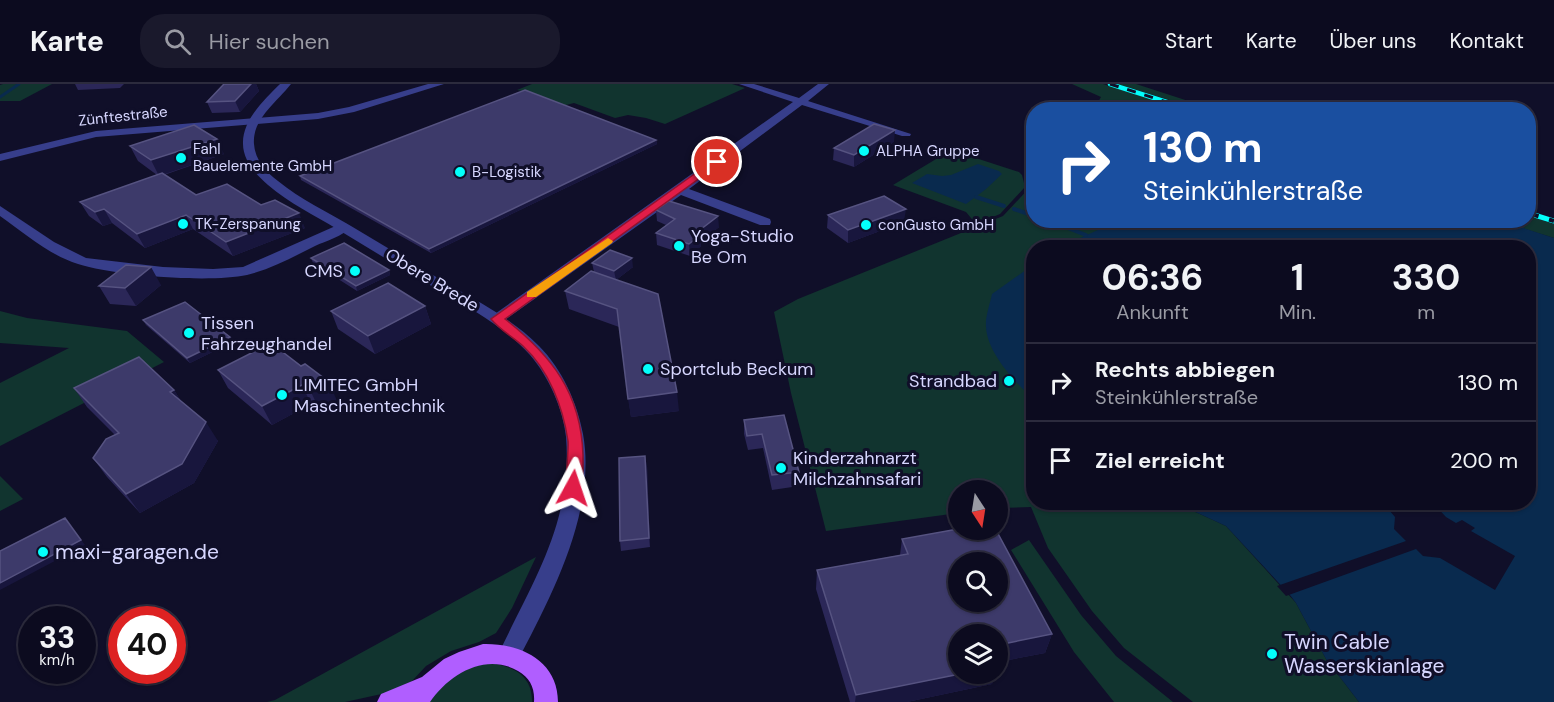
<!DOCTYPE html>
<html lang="de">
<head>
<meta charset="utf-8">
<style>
	:root { --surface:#0c0b1f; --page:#1a192c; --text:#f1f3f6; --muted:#9a9ba4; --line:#2c2b3d }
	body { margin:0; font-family:"DM Sans",sans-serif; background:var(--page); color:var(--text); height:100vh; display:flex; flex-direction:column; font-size:22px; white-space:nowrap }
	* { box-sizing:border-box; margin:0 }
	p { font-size:20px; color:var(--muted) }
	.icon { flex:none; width:33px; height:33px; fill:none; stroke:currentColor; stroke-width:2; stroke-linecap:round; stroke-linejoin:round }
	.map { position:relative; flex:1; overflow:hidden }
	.side { position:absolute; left:1026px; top:156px; width:510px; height:270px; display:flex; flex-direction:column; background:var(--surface); border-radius:24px; box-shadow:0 2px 4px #0004,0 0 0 2px var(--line) }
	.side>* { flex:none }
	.hud { position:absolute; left:1026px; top:18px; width:510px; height:126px; border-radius:24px; box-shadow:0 2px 4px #0004,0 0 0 2px var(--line); background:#1a4fa0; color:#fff; overflow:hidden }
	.needle { width:39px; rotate:168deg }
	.tools { position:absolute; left:948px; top:396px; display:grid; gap:12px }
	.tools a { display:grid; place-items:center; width:60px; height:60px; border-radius:50%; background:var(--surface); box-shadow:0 2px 4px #0004,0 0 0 2px var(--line); font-size:30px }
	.speed { position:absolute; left:18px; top:522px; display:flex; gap:12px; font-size:30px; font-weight:700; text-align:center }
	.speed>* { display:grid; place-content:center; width:78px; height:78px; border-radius:50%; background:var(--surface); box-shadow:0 2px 4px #0004,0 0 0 2px var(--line); line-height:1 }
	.speed small { font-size:15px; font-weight:400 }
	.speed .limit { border:9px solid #d22; background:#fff; color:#111 }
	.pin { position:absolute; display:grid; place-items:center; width:51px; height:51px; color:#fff; margin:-26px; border:3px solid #fff; border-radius:50%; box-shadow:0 2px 6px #0007 }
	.me { position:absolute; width:66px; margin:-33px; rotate:5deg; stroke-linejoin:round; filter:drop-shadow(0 0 4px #0008) }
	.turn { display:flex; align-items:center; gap:21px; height:126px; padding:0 18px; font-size:27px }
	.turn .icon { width:78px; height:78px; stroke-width:2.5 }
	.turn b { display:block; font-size:42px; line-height:51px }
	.eta { display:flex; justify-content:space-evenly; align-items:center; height:102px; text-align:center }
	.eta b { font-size:36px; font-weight:700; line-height:42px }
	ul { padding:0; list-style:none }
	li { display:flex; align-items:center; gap:18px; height:78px; padding:0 18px; border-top:2px solid var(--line) }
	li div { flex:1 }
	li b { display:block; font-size:22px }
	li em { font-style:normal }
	header { display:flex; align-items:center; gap:36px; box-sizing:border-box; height:84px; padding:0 30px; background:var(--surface); border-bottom:2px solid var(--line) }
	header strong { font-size:28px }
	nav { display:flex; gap:33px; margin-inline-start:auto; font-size:21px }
	.search { width:420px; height:54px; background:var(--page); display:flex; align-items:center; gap:15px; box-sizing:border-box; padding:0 21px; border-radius:24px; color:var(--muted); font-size:22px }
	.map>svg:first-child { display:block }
	.green { fill:#11342f }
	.water { fill:#092a4e }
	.pier { fill:#100f29 }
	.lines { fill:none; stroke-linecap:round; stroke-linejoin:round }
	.stream-far1 { stroke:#092a4e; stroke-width:3 }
	.stream { stroke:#092a4e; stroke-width:4 }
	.minor { fill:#373e8b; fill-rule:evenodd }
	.tertiary { fill:#373e8b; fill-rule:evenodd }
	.primary { fill:#b05eff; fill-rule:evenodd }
	.rail-far1-casing { stroke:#03fffb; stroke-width:4.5 }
	.rail-casing { stroke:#03fffb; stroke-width:5 }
	.rail-far1 { stroke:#100f29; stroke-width:3; stroke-dasharray:9; stroke-linecap:butt }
	.rail { stroke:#100f29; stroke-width:4; stroke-dasharray:11; stroke-linecap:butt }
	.wall { fill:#2b2758 }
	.shaded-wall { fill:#18163d }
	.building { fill:#3d3a6a; stroke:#565381; stroke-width:1.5; fill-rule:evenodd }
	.route { fill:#e11d48; stroke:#92132f; stroke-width:1.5 }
	.slow { fill:#f59e0b }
	.poi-dot { fill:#03fffb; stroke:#100f29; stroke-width:2 }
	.labels { text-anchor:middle; stroke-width:6; stroke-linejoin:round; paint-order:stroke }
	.far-street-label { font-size:15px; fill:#d7d7ff; stroke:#100f29 }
	.far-poi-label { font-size:15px; fill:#d7d7ff; stroke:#100f29; text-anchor:start }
	.poi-label { font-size:18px; fill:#d7d7ff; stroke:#100f29; text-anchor:start }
	.street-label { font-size:18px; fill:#d7d7ff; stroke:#100f29 }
	.near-poi-label { font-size:21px; fill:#d7d7ff; stroke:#100f29; text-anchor:start }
</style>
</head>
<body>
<header>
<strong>Karte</strong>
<div class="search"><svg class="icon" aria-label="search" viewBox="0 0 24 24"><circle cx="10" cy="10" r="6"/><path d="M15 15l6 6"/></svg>Hier suchen</div>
<nav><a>Start</a><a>Karte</a><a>Über uns</a><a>Kontakt</a></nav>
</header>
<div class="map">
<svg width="1554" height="618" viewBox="0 0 1554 618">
	<rect width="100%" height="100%" fill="#100f29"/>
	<!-- green -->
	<path class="green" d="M3,0h49l-32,17h-20v-16z
		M532,0h200l13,4 -80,36 -19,-6 -18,-3 -13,3 -41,-15 -12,3 -28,-13 -17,-3z
		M1072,0h31l80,25h-89l7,-12z
		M1117,0h19l77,25h-14z
		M951,66l68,22 3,3 3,12 -25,27 -24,10 -10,-12 -73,-27z
		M1033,100l1,36 86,1 -46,26 -40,1 -5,146 4,4 1,104 142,1 50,23 70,77 30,56 33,43h-166l-69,-54 -32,-37 -44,-63 -17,-41 -33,1v-18h-40v23l-132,18 -35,-138 -17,-81 24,-13 205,-83z
		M1529,132l25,8v14l-55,-17 29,-1z
		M0,227l27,7 100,13 37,31 -164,84v-63l69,-35 -69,-5z
		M0,392l23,23 -23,12z
		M1029,456l52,75 35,41 57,46h-59l-40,-50 -63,-102z
		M536,473l-24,51 -16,25 -17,9 -28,9 -25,15 -14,15 -26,12 -41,9h-78l8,-2z
		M488,579c23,2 45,12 44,39h-104c20,-22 29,-32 60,-39z"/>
	<!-- water -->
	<path class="water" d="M978,80l21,7 3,3 -16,15 -20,15 -54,-21 15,-9 15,2 9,-1z
		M1120,136h379l55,18v464h-195l-33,-43 -30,-56 -6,-8 -64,-69 -50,-23 352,-1v-254h-470z
		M1033,181v133c-18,-15 -46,-46 -47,-71 -1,-10 4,-23 6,-33z"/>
	<!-- pier -->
	<path class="pier" d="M1383,419h50l13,14 10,6 6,-3 13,8 -4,3 44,25 -20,34 -55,-32 -17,-2 -7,-7 -130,47 -9,-10 129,-45 -12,-12 1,-12z"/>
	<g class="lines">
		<!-- stream-far1 -->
		<path class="stream-far1" d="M0,13l19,-13"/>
		<!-- stream -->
		<path class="stream" d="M976,113l28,9
			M1014,125l20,7
			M1047,136l39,15"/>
		<!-- minor -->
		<path class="minor" d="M428,0h16l-90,28 -36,7 -222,18 -96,24v-7l96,-23 222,-18 31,-6z
			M739,0h15l45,14 19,-14h11l-21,17 103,33 -1,2h-8l-100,-31 -113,84 81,30 1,3 -1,3h-10l-79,-30 -179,127h-10l-2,-3 2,-3 301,-214z
			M0,122l54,36 32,16 77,9 50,2 30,-2 97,-43 5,-1 6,4c-8,9 -25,14 -36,19 -22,11 -44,23 -68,29 -37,8 -132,1 -169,-11 -29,-9 -54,-31 -78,-48z"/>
		<!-- tertiary -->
		<path class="tertiary" d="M280,0h11c-14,18 -39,35 -37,60 1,16 12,28 24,37 22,18 49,31 73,45 34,20 68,41 102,61 30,17 61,34 86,59 23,23 38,56 44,88 14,77 -32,163 -66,228l-8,3 -8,-3 -3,-7c34,-73 75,-132 68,-218 -3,-28 -17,-60 -36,-82 -24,-27 -57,-45 -88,-63 -35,-20 -70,-42 -105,-63 -23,-14 -48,-26 -69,-44 -12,-10 -25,-25 -25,-41 -1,-24 22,-45 37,-60z"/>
		<!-- primary -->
		<path class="primary" d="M483,560c36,-1 75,16 75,58h-24c1,-14 -4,-24 -16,-31 -32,-19 -69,3 -88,31h-53l4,-8 41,-17 22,-18 15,-7z"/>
		<defs>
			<path id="rail-far1" d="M1110,0l82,26"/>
			<path id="rail" d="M1528,129l26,8"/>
		</defs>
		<!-- rail-far1 casing -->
		<use href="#rail-far1" class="rail-far1-casing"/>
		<!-- rail casing -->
		<use href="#rail" class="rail-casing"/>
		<!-- rail-far1 -->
		<use href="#rail-far1" class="rail-far1"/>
		<!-- rail -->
		<use href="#rail" class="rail"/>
	</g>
	<!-- wall -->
	<path class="wall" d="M75,0h49l-4,4 -42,2z
		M224,0h32l3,7 -19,21 -28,1 -5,-11z
		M656,56l1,4 -226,109 -130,-73 -1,-4z
		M894,58l-40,25 -21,-7 1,-12z
		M130,62l94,8 -60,21 32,20 65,10 44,23 -72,28 -40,-27 -48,19 -33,-25 -9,3 -14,-10 -9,-14 77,-27 -19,-14z
		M656,126l63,17 -18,15v4l-11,10 -33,-11 -1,-12 10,-8 -9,-4z
		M828,131l76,7 -56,21 -21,-15z
		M311,174l78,12 1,5 -33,16 -44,-28z
		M592,179l41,4 -17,13 63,131 -48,6 -12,-90 -50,-18 -4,-18 29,-19z
		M161,201l-25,21 -26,-2 -11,-18z
		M425,222l6,18 -56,30 -37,-25 -7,-18z
		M143,236l87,17 3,5 -43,21 -44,-38z
		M271,259l66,58 -17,10 -9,-7 -39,21 -44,-37 -10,-18z
		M74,304l100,2 7,11 37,40 -24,42 -54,30 -33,-36 -14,-19 22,-23 -28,-28z
		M784,331l15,57v14l-27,4 -9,-42 -15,2 -4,-16v-14z
		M647,382l3,81 -29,4 -1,-10z
		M902,455l150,95 -7,19 -47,9v-28l-40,40h37l-3,10 -85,18h-57l-34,-113 1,-19 83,-15z"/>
	<!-- shaded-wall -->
	<path class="shaded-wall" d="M251,0h5l3,7 -19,21 -5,-11z
		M895,46l-1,12 -40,25v-12z
		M217,55l7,15 -65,22 -8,-16z
		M656,56l1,4 -226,109 -2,-4z
		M104,125l8,14 -9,3 -8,-14z
		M906,125l-2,13 -56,21v-13z
		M299,129l6,15 -72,28 -7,-14z
		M186,131l7,14 -48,19 -8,-14z
		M718,132l1,11 -18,15v4l-11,10 -1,-12 7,-11z
		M632,174l1,9 -17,13 -2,-9z
		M151,183l10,18 -25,21 -11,-18z
		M389,186l1,5 -33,16 -1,-5z
		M425,222l6,18 -56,30 -7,-18z
		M230,253l3,5 -43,21 -3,-5z
		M329,298l8,19 -17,10 -9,-19z
		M302,301l9,19 -39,21 -10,-19z
		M174,306l12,19 -16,-17z
		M677,308l2,19 -48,6 -3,-18z
		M206,338l12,19 -24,42 -54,30 -14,-19z
		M645,372l2,10 3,81 -1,-9z
		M65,434l20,27 -85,45v-7z
		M1052,550l-7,19 -47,9v-17z
		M960,590h35l-3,10 -85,18h-52l1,-7z"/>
	<!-- building -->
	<path class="building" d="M224,0h27l-16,17 -28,1z
		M525,6l131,50 -227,109 -129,-73z
		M874,40l21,6 -41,25 -20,-7z
		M194,41l23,14 -66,21 -21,-14z
		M162,89l34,22 31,-11 34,21 14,-5 24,13 -73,29 -40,-27 -49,19 -33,-25 -9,3 -15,-10z
		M884,112l22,13 -58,21 -20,-15z
		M669,117l49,15 -22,17 4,2 -11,9 -33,-11 19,-14 -19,-9z
		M344,159l45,27 -33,16 -45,-28z
		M610,166l22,8 -18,13 -22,-8z
		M126,181l25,2 -26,21 -26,-2z
		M591,187l67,23 19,98 -49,7 -11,-90 -52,-18z
		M388,199l37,23 -57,30 -37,-25z
		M185,218l45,35 -43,21 -44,-38z
		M271,259l30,23 4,-2 24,18 -18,10 -9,-7 -40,21 -44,-36z
		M139,273l35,33 -4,2 36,30 -24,42 -56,30 -33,-36 13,-19 13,-6 -45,-45z
		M784,331l15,57 -27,3 -10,-41 -15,2 -3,-16z
		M645,372l4,82 -29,3 -1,-83z
		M65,434l16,22 -81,43v-32z
		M958,445l38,1 56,104 -54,11v-11h-40v40h2l-104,21 -39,-125 91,-16 -6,-15zM958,478h40v40h-40z"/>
	<!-- route -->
	<path class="route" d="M714,76l8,2 -217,157c47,37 76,74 78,136 0,12 1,26 -5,37h-11c-3,-6 2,-39 1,-51 -5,-34 -19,-71 -45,-95 -10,-9 -23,-16 -32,-27z"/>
	<!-- slow -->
	<path class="slow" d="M608,154l5,3 -1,2 -76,54h-9v-5z"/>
	<!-- markers -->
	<g class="poi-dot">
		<circle cx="864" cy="67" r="6"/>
		<circle cx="181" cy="74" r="6"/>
		<circle cx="460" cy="88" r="6"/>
		<circle cx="183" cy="140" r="6"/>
		<circle cx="866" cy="141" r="6"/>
		<circle cx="679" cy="162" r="6"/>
		<circle cx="355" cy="187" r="6"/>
		<circle cx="189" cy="249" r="6"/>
		<circle cx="648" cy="285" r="6"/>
		<circle cx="1009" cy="297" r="6"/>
		<circle cx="282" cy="311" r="6"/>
		<circle cx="781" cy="384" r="6"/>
		<circle cx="43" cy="468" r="6"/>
		<circle cx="1272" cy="570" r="6"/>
	</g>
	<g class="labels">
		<!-- far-street labels -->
		<g class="far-street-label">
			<text transform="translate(123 32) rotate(-6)" y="5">Zünftestraße</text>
		</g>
		<!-- far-poi labels -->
		<g class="far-poi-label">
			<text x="193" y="70">Fahl<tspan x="193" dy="17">Bauelemente GmbH</tspan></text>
			<text x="876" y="72">ALPHA Gruppe</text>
			<text x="472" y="93">B-Logistik</text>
			<text x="195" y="145">TK-Zerspanung</text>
			<text x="878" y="146">conGusto GmbH</text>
		</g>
		<!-- poi labels -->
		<g class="poi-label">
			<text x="691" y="158">Yoga-Studio<tspan x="691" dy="21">Be Om</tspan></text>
			<text x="343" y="193" text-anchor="end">CMS</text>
			<text x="201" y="245">Tissen<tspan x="201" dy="21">Fahrzeughandel</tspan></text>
			<text x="660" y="291">Sportclub Beckum</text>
			<text x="997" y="303" text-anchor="end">Strandbad</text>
			<text x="294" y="307">LIMITEC GmbH<tspan x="294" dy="21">Maschinentechnik</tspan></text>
			<text x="793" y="380">Kinderzahnarzt<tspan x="793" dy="21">Milchzahnsafari</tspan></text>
		</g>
		<!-- street labels -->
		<g class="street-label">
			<text transform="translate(432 196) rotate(31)" y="6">Obere Brede</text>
		</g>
		<!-- near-poi labels -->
		<g class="near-poi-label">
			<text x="55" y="475">maxi-garagen.de</text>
			<text x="1284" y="565">Twin Cable<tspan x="1284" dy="24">Wasserskianlage</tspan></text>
		</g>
	</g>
</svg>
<div class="tools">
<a><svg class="needle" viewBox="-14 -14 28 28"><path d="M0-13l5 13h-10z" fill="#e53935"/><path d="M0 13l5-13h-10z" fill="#9a9ba4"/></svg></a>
<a><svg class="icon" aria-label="search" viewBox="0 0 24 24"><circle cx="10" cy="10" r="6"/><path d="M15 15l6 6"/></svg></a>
<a><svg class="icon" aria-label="layers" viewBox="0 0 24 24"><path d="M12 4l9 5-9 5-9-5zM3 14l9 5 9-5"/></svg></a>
</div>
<div class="speed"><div>33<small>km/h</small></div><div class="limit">40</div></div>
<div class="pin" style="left:717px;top:78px;background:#d93025"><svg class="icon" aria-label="arrive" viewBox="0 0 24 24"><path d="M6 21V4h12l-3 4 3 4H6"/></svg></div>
<svg class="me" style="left:573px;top:404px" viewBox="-20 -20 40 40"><path d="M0-17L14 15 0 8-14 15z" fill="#e11d48" stroke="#fff" stroke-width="4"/></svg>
<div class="hud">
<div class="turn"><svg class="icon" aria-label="right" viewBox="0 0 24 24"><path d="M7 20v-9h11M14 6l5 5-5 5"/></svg><div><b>130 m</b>Steinkühlerstraße</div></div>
</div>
<section class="side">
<div class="eta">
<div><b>06:36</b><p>Ankunft</p></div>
<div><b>1</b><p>Min.</p></div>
<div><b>330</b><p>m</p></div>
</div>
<ul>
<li><svg class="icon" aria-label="right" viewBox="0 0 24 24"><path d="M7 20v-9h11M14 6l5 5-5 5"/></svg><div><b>Rechts abbiegen</b><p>Steinkühlerstraße</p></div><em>130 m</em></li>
<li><svg class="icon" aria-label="arrive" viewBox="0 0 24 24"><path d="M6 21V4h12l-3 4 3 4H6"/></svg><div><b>Ziel erreicht</b></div><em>200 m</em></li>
</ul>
</section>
</div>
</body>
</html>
